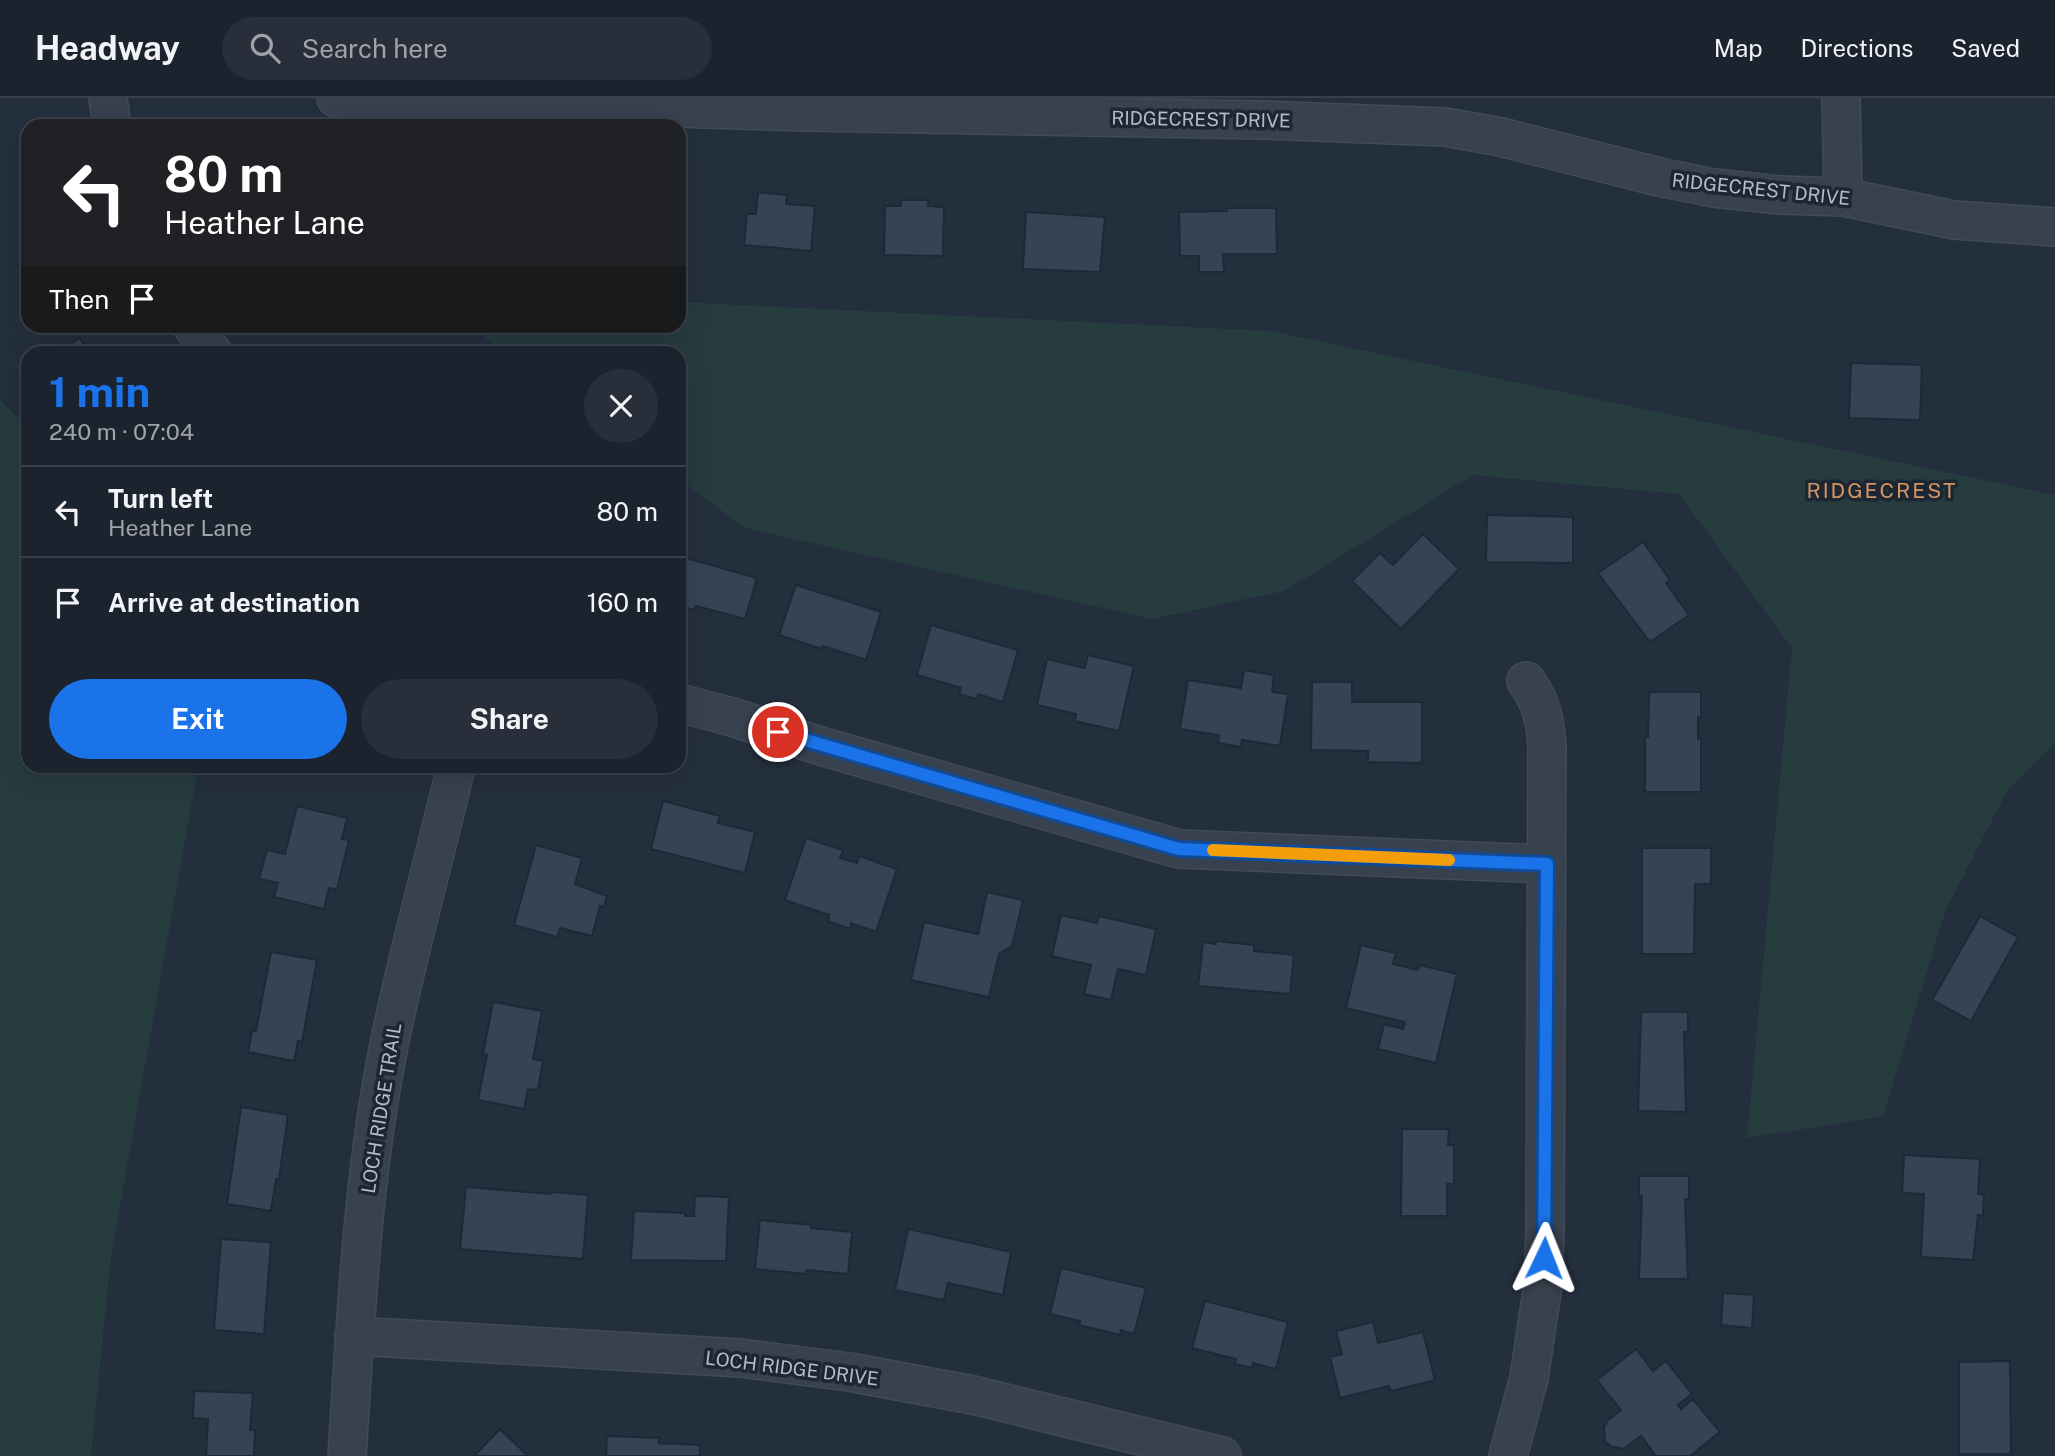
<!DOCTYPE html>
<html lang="en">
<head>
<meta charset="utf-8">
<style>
	:root { --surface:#1b232e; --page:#282f3a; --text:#f1f3f6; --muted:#a0a4aa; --line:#39404a; --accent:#1a73e8 }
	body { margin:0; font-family:"Public Sans",sans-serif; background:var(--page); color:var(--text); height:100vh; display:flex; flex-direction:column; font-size:26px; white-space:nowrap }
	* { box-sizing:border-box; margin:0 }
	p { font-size:23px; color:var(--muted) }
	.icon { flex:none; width:38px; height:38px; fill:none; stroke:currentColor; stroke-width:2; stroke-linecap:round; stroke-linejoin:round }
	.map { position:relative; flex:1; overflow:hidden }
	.side { position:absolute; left:21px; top:248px; width:665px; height:427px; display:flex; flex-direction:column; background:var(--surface); border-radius:21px; box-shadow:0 7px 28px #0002,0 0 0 2px var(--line) }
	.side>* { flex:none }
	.top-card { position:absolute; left:21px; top:21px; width:665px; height:214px; border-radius:21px; box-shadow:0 7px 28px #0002,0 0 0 2px var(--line); background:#202124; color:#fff; overflow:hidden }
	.pin { position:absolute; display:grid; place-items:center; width:60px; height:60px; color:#fff; margin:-30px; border:4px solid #fff; border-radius:50%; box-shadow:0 2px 7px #0007 }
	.me { position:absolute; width:77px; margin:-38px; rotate:2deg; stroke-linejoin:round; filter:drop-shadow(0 0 5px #0008) }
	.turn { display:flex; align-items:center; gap:24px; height:147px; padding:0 28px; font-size:32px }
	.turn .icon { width:91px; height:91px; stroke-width:2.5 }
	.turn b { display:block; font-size:49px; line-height:60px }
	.then { display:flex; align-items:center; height:66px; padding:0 28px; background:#0003; gap:14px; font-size:26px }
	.round { display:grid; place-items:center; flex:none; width:74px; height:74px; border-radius:37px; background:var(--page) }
	.summary { display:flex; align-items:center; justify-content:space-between; height:119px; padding:0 28px }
	h1 { font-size:42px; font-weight:700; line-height:52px; color:var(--accent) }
	.button { display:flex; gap:14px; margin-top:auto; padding:14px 28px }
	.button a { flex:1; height:80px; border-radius:42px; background:var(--accent); color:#fff; font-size:28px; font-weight:700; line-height:80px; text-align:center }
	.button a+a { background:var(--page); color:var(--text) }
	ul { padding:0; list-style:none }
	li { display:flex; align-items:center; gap:21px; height:91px; padding:0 28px; border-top:2px solid var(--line) }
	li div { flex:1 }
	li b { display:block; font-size:26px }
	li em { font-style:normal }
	header { display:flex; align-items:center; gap:42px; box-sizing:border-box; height:98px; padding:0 35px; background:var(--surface); border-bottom:2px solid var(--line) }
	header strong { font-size:33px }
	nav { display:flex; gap:38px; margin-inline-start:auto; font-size:24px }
	.search { width:490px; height:63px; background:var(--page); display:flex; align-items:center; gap:18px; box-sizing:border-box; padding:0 24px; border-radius:38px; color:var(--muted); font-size:26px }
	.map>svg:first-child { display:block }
	.green { fill:#263c3f }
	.building { fill:#364354; stroke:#1f2835; stroke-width:2 }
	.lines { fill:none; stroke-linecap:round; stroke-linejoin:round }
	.street-casing { stroke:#414a57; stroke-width:40 }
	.street { stroke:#38414e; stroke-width:37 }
	.route-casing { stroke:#114b97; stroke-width:18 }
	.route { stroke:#1a73e8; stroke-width:12 }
	.slow { stroke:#f59e0b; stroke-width:12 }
	.labels { text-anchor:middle; stroke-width:7; stroke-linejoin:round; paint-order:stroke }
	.street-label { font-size:19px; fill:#b4bcc9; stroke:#1d2633 }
	.neighbourhood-label { font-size:21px; letter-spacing:2px; fill:#d59563; stroke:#1d2633 }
</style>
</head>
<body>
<header>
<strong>Headway</strong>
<div class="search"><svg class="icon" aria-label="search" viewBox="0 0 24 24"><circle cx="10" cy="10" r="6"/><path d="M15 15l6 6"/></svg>Search here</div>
<nav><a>Map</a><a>Directions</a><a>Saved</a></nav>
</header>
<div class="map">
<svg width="2055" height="1358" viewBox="0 0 2055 1358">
	<rect width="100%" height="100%" fill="#242f3e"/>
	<!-- green -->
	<path class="green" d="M679,204l591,29 785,164v249l-48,47 -62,121 -62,204 -136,22 45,-490 -113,-154 -206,-19 -189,116 -132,28 -407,-91 -66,-49v-125l-173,-1 -36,-27h209z
		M0,302l28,28v338l170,1 -87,490 -20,199h-91z"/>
	<!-- building -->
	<path class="building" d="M758,94l29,3 -1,9 29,2 -4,45 -67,-6 3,-31h9z
		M901,102h28l-1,6 16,1 -1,49 -59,-1 1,-49h16z
		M1227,110h49l1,46h-54l1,18h-25v-16h-19l-1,-44 48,-1z
		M1026,114l79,5 -5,55 -77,-3z
		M79,240l12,16h-32z
		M1851,265l71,2 -2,55 -71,-2z
		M1487,417l86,2v46l-87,-1z
		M1423,436l36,35 -58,60 -49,-48 28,-28 13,12z
		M1643,444l27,38 -4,3 23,32 -39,27 -52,-69z
		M679,458l78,22 -12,41 -49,-13 -2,4 -15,-4z
		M796,487l85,27 -15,48 -43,-14 -1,3 -43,-14z
		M931,527l87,25 -15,52 -25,-8 -1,5 -18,-5 2,-6 -44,-13z
		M1088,557l46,11 -15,65 -44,-10 1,-7 -39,-9 10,-46 38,9z
		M1244,572l30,5 -2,17 16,2 -8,52 -38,-6 -1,7 -23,-4 1,-8 -39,-6 8,-49 53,8z
		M1312,584h40v20h70v61l-54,-1v-11l-57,-1z
		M1649,594h52v25h-3v22h3v53h-56v-55h3z
		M663,703l57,15 -2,7 37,9 -10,41 -94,-24z
		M297,708l50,12 -5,21 7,1 -12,49 -8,-1 -5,21 -50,-12 4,-14 -19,-4 8,-29 18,4z
		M806,740l37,12 -3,8 17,5 2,-7 38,13 -21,63 -25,-9 -1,6 -22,-8 1,-6 -44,-15z
		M536,747l46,13 -7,26 32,12 -3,11 -4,-1 -8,30 -32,-8 -3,9 -43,-12z
		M1642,750h69v36h-16l-1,70h-52z
		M987,794l36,8 -11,46 -13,8 -10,43 -78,-17 13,-58 54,12z
		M1061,817l36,8 2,-7 57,13 -10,46 -28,-6 -7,31 -27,-6 7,-29 -39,-9z
		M1980,818l38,21 -47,84 -39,-21z
		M1216,843l38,4v6l40,4 -4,39 -92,-8 5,-44 13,2z
		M1361,847l35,8 -3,11 25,6 2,-5 37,9 -21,89 -58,-14 6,-25 19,5 2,-7 -59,-14z
		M271,854l46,8 -15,82 -4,-1 -4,20 -46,-9 4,-21h4z
		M493,904l49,9 -9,48 10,2 -5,29 -10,-1 -4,20 -46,-9 9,-45 -4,-1z
		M1641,914h47v20h-4l2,80 -48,-1z
		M241,1009l47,8 -9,64h-3l-5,32 -44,-7z
		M1402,1031h47l-1,16h6v39h-7v32h-46z
		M1904,1057l76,4 -2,35 6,1 -1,21 -5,-1 -5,45 -52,-3 3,-63 -22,-1z
		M1639,1078h50v23h-4l3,80h-49l3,-83h-3z
		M466,1089l85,7 1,-2 36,3 -5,64 -123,-10z
		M695,1098l34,1 -3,64 -95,-1 3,-49 51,2v3h9z
		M760,1122l51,5v3l41,4 -4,42 -42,-4v4l-51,-5z
		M908,1131l103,23 -8,43 -55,-12 -4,17 -49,-10z
		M221,1141l50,3 -7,92 -50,-4z
		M1061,1170l85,20 -12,46 -13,-4 -1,5 -41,-10 1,-4 -30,-7z
		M1723,1195l31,2 -2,33 -31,-3z
		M1205,1203l83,21 -12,47 -23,-6 -1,5 -17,-4 1,-5 -44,-11z
		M1373,1224l5,21 45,-11 12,48 -44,11 -2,-5 -49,12 -10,-41 12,-3 -6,-23z
		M1636,1251l17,22 13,-10 26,33 -14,11 3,4 12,-10 27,33 -30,24h-34l-15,-20 -18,13 -13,-3 -5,-5 -1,-14 4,-7 13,-10 -24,-30z
		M2010,1263l1,93h-52v-92z
		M194,1293l59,2 -3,37h5l-1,26h-48l2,-37 -15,-1z
		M500,1331l28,27h-54z
		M607,1338l52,2v5l41,2v11h-94z"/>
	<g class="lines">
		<defs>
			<path id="street" d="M108,0l4,28
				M336,0l472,14 456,8 181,7 56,10 158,40 55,11 66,7 63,2 111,23 101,7
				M1841,0l2,99
				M192,228l22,28
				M679,605l53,14 92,30 355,102 368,15
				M354,1238l386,22 109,14 124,23 249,61
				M347,1358c9,-139 15,-279 43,-416 19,-92 45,-182 66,-274
				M1508,1358l21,-78 14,-93 2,-54 2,-486c-2,-25 -6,-44 -21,-64"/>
		</defs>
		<!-- street casing -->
		<use href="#street" class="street-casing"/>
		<!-- street -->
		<use href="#street" class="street"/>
	</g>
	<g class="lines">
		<defs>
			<path id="route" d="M778,634l401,117 368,15 -3,394"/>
		</defs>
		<!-- route casing -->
		<use href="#route" class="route-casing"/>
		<!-- route -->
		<use href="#route" class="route"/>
		<!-- slow -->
		<path class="slow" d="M1213,752l236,10"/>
	</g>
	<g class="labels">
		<!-- street labels -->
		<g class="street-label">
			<text transform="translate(1201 21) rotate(1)" y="7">RIDGECREST DRIVE</text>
			<text transform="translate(1761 91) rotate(6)" y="7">RIDGECREST DRIVE</text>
			<text transform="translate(381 1010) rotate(-81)" y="7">LOCH RIDGE TRAIL</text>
			<text transform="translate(792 1270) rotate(7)" y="7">LOCH RIDGE DRIVE</text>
		</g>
		<!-- neighbourhood labels -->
		<g class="neighbourhood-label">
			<text x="1882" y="400">RIDGECREST</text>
		</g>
	</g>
</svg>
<div class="pin" style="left:778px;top:634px;background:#d93025"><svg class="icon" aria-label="arrive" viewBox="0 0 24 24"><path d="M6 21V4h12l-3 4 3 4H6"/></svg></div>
<svg class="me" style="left:1544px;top:1160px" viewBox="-20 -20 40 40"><path d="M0-17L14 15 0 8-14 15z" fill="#1a73e8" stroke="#fff" stroke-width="4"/></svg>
<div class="top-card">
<div class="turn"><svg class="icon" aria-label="left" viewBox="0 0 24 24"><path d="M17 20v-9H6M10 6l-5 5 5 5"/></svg><div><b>80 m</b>Heather Lane</div></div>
<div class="then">Then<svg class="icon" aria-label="arrive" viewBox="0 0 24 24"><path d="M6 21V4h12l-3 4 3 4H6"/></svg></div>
</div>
<section class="side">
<div class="summary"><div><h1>1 min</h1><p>240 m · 07:04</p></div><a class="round"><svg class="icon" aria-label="close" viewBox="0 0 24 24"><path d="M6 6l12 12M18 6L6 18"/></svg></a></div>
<ul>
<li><svg class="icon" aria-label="left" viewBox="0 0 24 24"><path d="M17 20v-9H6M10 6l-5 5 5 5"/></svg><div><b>Turn left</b><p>Heather Lane</p></div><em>80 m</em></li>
<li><svg class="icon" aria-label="arrive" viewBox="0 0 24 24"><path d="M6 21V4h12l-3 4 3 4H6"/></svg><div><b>Arrive at destination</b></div><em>160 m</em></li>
</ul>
<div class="button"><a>Exit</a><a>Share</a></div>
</section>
</div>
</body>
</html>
